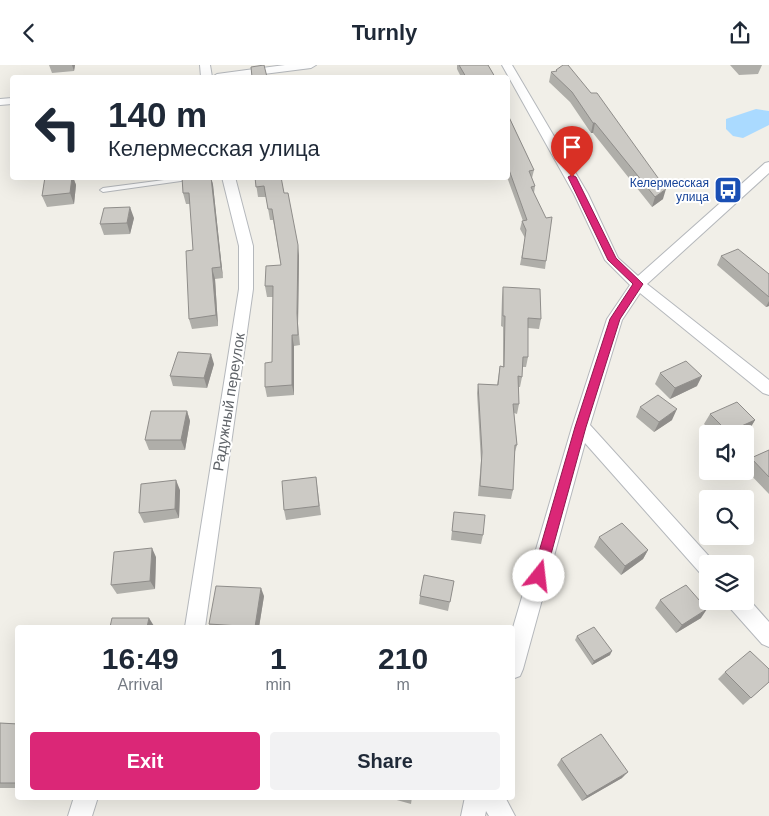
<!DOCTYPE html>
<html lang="en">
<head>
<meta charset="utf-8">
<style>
	:root { --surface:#fff; --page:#f2f2f3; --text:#1f2937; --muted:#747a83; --accent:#db2777 }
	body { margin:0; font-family:Helvetica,sans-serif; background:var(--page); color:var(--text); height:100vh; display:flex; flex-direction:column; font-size:19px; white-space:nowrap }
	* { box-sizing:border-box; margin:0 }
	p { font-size:16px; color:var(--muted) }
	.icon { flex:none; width:28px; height:28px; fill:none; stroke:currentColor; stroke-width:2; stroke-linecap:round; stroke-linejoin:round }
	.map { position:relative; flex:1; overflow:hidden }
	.side { position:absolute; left:15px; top:560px; width:500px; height:175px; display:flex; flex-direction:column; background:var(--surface); border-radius:5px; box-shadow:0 5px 20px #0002 }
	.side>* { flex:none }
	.guide { position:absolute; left:10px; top:10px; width:500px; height:105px; border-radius:5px; box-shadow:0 5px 20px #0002; background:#fff; color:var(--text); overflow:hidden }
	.buttons { position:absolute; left:699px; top:360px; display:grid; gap:10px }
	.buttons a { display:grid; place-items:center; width:55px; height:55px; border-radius:5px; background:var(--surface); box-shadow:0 5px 20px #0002; font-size:25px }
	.pin { position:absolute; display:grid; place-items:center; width:42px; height:42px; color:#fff; margin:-51px -21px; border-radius:50% 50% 50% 0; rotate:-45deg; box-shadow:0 0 5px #0007 }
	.pin .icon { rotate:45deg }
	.me { position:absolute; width:55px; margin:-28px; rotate:16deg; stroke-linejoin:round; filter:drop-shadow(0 0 4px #0008) }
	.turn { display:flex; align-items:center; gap:18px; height:105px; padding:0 15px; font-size:22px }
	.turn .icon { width:65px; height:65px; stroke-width:2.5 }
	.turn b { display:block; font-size:35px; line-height:42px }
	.eta { display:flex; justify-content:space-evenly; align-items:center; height:85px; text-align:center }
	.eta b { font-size:30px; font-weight:700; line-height:35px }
	.action { display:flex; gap:10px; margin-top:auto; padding:10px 15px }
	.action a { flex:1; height:58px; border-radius:5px; background:var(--accent); color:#fff; font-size:20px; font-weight:700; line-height:58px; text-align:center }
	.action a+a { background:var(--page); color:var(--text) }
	header { display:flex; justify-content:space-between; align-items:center; height:65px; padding:0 15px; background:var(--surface); font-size:22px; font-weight:700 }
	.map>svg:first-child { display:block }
	.water { fill:#aadaff }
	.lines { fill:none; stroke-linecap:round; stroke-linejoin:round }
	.service-casing { stroke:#b5b8bc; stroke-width:2 }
	.minor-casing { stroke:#b5b8bc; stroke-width:2 }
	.service { fill:#fff; fill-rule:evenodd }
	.minor { fill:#fff; fill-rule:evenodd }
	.wall { fill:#afaea9 }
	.shaded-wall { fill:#8f8d8a }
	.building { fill:#cccac5; stroke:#8f8d8a }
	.route { fill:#db2777; stroke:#8e194d }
	.labels { text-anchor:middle; stroke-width:4; stroke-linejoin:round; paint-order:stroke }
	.far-transit-label { font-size:12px; fill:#164399; stroke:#fff; text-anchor:end }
	.street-label { font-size:15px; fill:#5f6368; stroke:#fff }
</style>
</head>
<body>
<header><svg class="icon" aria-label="back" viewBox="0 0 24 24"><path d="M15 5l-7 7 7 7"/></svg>Turnly<svg class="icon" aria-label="share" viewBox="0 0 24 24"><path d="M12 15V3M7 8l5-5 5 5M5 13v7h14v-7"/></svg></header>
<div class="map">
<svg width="769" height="751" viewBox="0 0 769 751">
	<rect width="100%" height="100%" fill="#f1efe8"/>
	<!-- water -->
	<path class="water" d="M756,44l13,2v14l-26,13 -10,-2 -7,-7v-10z"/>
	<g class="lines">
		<defs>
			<path id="service" d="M187,112h22l-106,15 -3,-2 3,-2z"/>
			<path id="minor" d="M200,0h10l2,12 5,-3 68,-9h31l-5,3 -72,9h-38z
				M502,0h10l76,129 30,64 20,18 127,-113 4,-1v11l-122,111 122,96v15l-6,-2 -123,-100 -18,27 -32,105 126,139h-8v13l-7,-3 -116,-131 -62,226 -3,7 -8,3v-48l60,-204 35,-108 23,-34 -25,-25 -31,-66z
				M12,33v6l-12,1v-6z
				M222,112h13l18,69v43l-48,338h-20l54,-338v-43z
				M745,530l24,27v25l-7,-3 -32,-36 -3,-7h18z
				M74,732h24l-6,19h-24z
				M465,732h40l10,19h-26l-3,-5 -1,5h-24z"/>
		</defs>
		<!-- service casing -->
		<use href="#service" class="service-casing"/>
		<!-- minor casing -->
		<use href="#minor" class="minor-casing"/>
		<!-- service -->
		<use href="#service" class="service"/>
		<!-- minor -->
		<use href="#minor" class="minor"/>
	</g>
	<!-- wall -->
	<path class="wall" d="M49,0h26l-1,6 -22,2z
		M457,0h31l7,12h-34l-4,-8z
		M730,0h32l-4,9 -19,1z
		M556,5l107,129 -11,8 -59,-74h-2l-21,-31 -21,-20 2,-10h5z
		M508,50l26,55 -2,8 3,8 -1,7 12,68 -1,8 -25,-4 5,-27 -5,-9 2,-8h1l-16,-44z
		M45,112h28l3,8 -2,19 -27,3 -5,-11z
		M211,112l2,8 10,93 -8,1 3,47 -26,3 -3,-10 4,-69 -3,-46h-4l-3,-11z
		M255,112l29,16 15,63 -1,68 2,21 -6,1v49l-27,2 -2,-10 7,-25 1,-65h-6l-2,-11 16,-21 -8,-45h-3l-4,-23h-8z
		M134,153l-4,16 -26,1 -4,-11z
		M721,191l48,18v32l-3,1 -49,-42z
		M503,222l38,32 -2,10 -11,-1v29l-2,10h-4v10l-2,10h-2l1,17 -2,10 -3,-1 3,32 -3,10 -1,35 -2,9 -33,-3 3,-35 -4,-68 1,-9 19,1 3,-19 3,1v-40l-2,-1 1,-29z
		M214,299l-7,24 -34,-2 -3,-10z
		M660,308l37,13 -27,13 -15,-15z
		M640,342l32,13 -18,12 -18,-15z
		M187,346l3,10 -5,29h-36l-4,-10z
		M710,349l45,6 -6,10 -9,4h-26l-10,-10z
		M769,385v44l-24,-25v-2l6,-9z
		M316,412l5,38 -35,5 -2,-10z
		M180,425l-1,28 -35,5 -5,-10z
		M454,447l29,23 -2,9 -30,-4z
		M599,472l49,13 -5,9 -22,16 -27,-28z
		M156,492l-1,32 -38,5 -6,-9z
		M454,516l-6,30 -29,-7 1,-8z
		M264,531l-5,31h-49l-1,-3z
		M660,535l41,18 -25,15 -21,-25z
		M577,571l33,19 -18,10 -17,-25z
		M725,607l44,10 -26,23 -25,-26z
		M0,658l18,1v64h-18z
		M561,694l61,19 -40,23 -25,-36z
		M386,732h26l-1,7z"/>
	<!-- shaded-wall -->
	<path class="shaded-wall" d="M72,0h3l-1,6z
		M593,58h2l-2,10h-2z
		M72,112h1l3,8 -2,19 -4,-11z
		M211,112l2,8 10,93 -2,-11z
		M666,124l-3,10 -11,8 3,-10z
		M130,142l4,11 -4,16 -3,-11z
		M298,180l1,11 -1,68 2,21 -3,-32z
		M212,203l3,11 3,47 -2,-11z
		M769,236v5l-3,1z
		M292,270l2,11v49l-2,-10z
		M211,289l3,10 -7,24 -3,-10z
		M702,311l-5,10 -27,13 5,-11z
		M677,344l-5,11 -18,12 5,-10z
		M187,346l3,10 -5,29 -4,-10z
		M755,355l-6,10 -9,4h-13l1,-2z
		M176,415l4,10 -1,28 -4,-9z
		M152,483l4,9 -1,32 -5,-8z
		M648,485l-5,9 -22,16 4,-9z
		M261,523l3,8 -5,31h-4z
		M707,544l-6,9 -25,15 6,-8z
		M149,553l5,8v1h-7z
		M612,586l-2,4 -18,10 2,-4z
		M628,707l-6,6 -40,23 5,-5z"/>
	<!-- building -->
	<path class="building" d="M264,0l3,12h-15l-1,-10z
		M459,0h29l7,12h-29z
		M563,0h5l23,28h6l69,96 -11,8 -60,-74h-2l-21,-31 -21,-20 6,-1 -1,-1z
		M508,50l26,55 -5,1 6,15 -4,1 15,31 6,-1 -6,44 -24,-3 4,-28 -4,-9 5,-1 -19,-53z
		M45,112h27l-2,16 -28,3z
		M182,112h29l10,90 -9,1 4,47 -27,4 -3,-68 7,-1 -4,-57h-6z
		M255,112h26l3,16h4l10,52 -1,68 1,22h-6v50l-27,2v-24l7,-1 1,-76h-8l1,-20 15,-1 -9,-56h-4l-4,-23 -8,1z
		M130,142l-3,16 -27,1 4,-16z
		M738,184l31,25v23l-48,-41z
		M503,222l37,2 1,30 -13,-1v39h-5l-1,20 -4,-1 1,28h-6l4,41h-2l-2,45 -33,-4 2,-34 -4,-68 20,1 2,-19 4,1 1,-51h-2z
		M178,287l33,2 -7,24 -34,-2z
		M686,296l16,15 -27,12 -15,-15z
		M658,330l19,14 -18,13 -19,-15z
		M737,337l18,18 -27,12 -18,-18z
		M151,346h36l-6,29h-36z
		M769,385v27l-18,-19z
		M316,412l3,29 -35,4 -2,-29z
		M176,415l-1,29 -36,4 2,-29z
		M454,447l31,3 -2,20 -31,-4z
		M622,458l26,27 -23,16 -26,-29z
		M152,483l-2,33 -39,4 3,-33z
		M424,510l30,6 -4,21 -30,-6z
		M686,520l21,24 -25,16 -22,-25z
		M216,521l45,2 -6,39 -46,-3z
		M112,553h37l-2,9h-37z
		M594,562l18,24 -18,10 -17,-25z
		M750,586l19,18v13l-18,16 -26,-26z
		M0,658l18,1v59h-18z
		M601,669l27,38 -41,24 -26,-37z"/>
	<!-- route -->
	<path class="route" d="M572,110l4,2 40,81 27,26 -23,35 -34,108 -41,149 -2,4 -4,2 -5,-2 -2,-4 43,-149 35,-108 23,-35 -25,-24 -40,-83z"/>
	<!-- icons -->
	<defs>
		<symbol id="bus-square" viewBox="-11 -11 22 22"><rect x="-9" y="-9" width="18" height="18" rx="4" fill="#1a4fb4" stroke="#fff"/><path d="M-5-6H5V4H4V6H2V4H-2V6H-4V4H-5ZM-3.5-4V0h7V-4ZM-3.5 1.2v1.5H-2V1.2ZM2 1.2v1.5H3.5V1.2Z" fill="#fff"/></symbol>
	</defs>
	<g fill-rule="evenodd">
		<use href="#bus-square" x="712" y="109" width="32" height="32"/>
	</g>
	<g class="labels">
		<!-- far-transit labels -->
		<g class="far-transit-label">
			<text x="709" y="122">Келермесская<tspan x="709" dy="14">улица</tspan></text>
		</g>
		<!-- street labels -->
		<g class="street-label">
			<text transform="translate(229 337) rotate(-81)" y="5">Радужный переулок</text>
		</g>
	</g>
</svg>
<div class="buttons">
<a><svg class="icon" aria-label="sound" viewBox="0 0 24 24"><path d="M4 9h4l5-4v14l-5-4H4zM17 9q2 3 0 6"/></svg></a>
<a><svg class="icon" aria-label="search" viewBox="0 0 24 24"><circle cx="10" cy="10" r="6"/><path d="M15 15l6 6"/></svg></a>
<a><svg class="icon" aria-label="layers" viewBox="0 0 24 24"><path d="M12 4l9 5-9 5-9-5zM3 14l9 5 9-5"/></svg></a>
</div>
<div class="pin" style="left:572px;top:112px;background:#d93025"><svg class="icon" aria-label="arrive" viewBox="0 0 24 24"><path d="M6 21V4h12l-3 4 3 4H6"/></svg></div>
<svg class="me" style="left:539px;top:511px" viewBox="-20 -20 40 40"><circle r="19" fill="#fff"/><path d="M0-13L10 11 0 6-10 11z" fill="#db2777"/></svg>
<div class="guide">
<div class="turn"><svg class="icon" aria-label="left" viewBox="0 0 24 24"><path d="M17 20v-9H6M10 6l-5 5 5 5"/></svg><div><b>140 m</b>Келермесская улица</div></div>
</div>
<section class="side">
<div class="eta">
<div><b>16:49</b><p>Arrival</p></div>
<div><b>1</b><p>min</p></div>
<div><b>210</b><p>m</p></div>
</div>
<div class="action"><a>Exit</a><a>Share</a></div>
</section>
</div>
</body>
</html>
